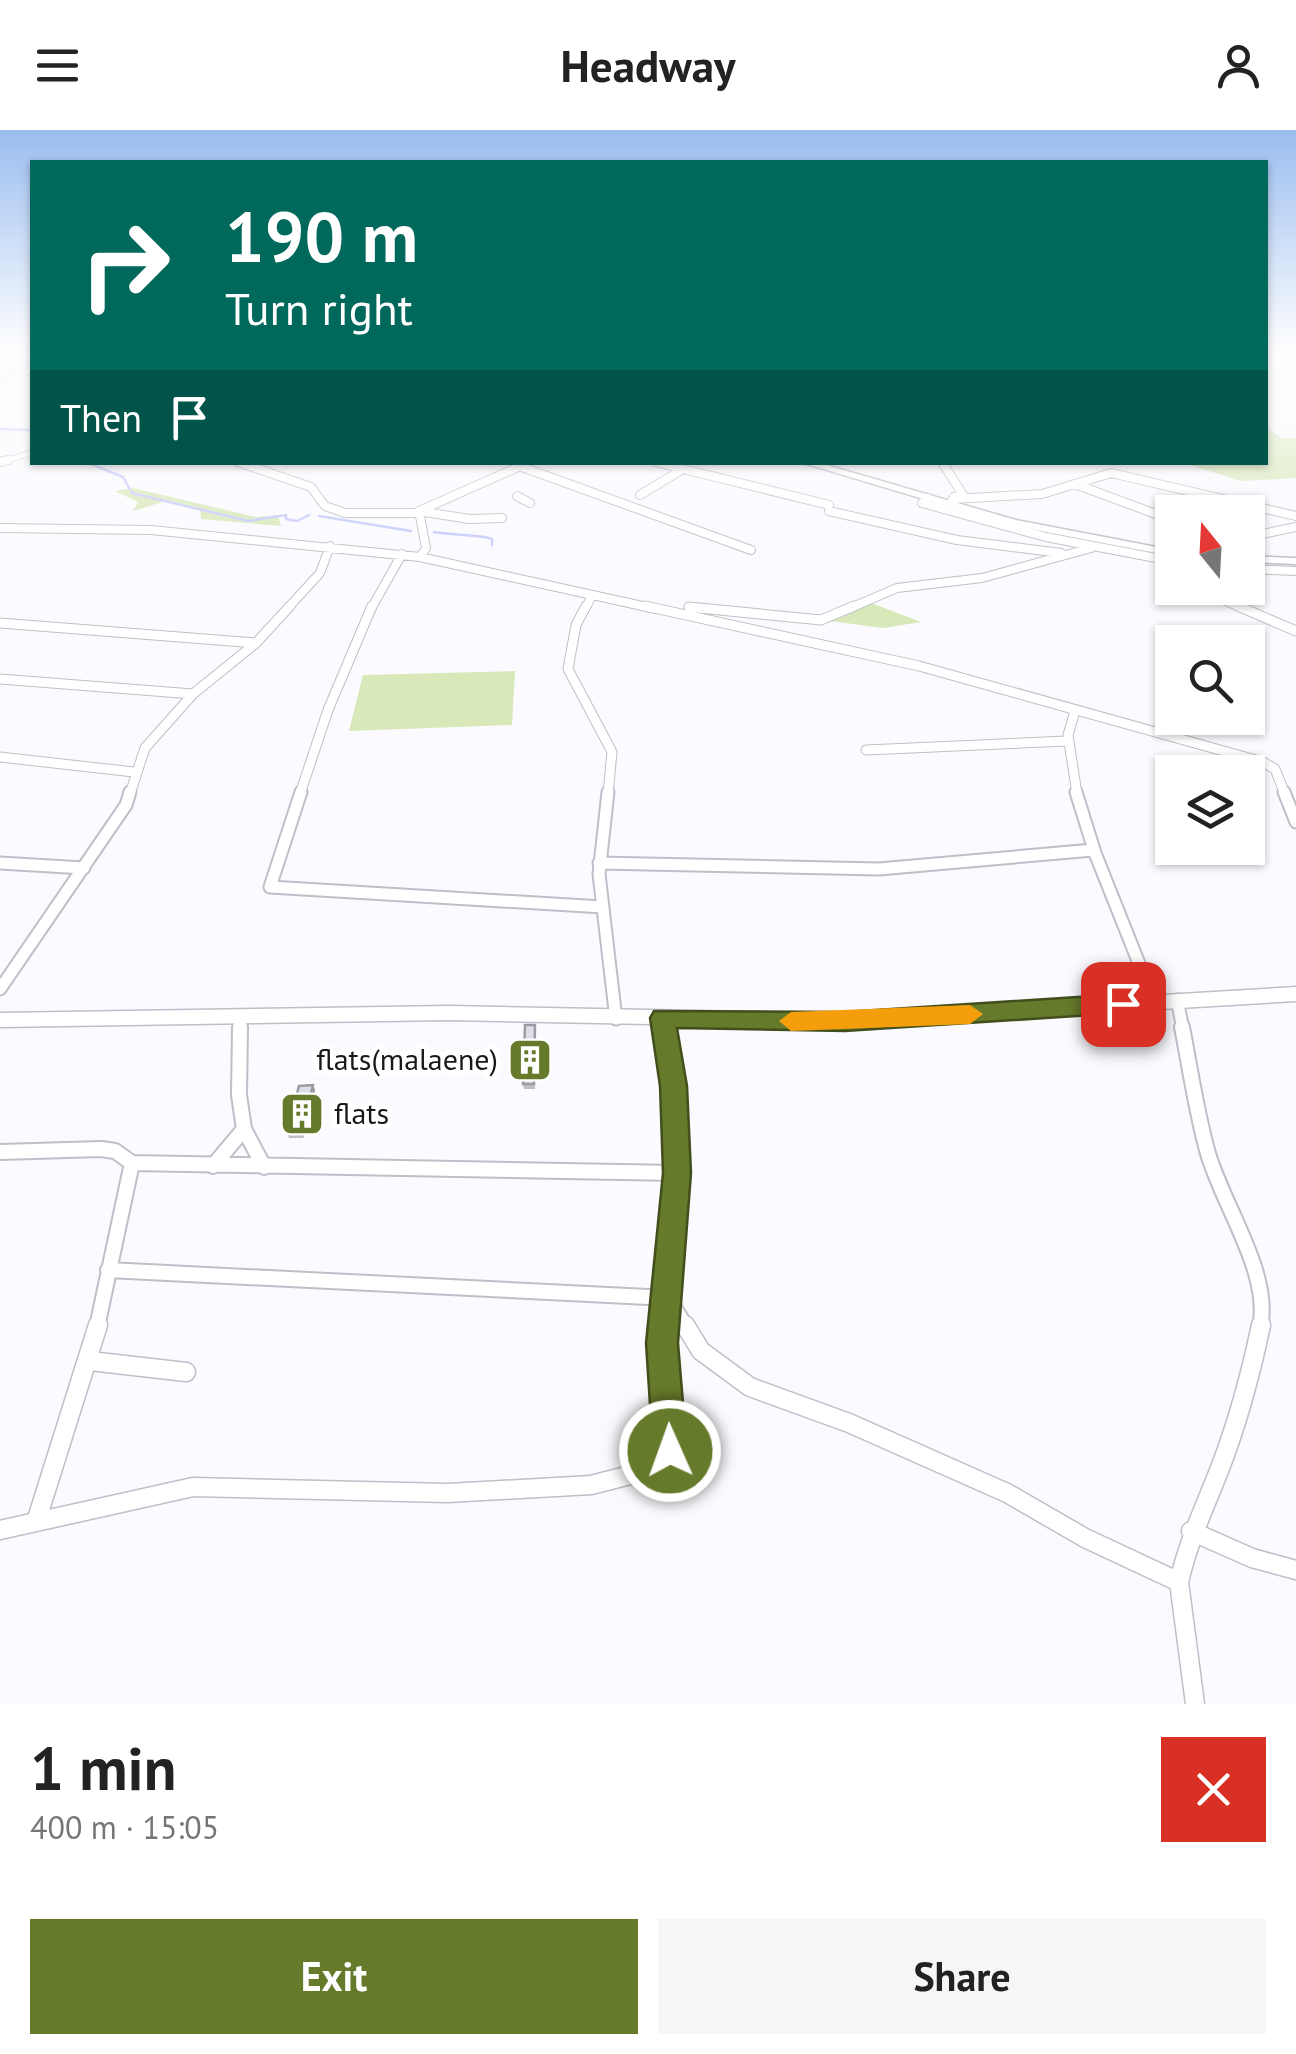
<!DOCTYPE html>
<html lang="en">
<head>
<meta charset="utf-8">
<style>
	:root { --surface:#fff; --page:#f6f6f6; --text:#222; --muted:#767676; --accent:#667a2b }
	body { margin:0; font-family:"PT Sans",sans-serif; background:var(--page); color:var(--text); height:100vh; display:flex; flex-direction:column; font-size:38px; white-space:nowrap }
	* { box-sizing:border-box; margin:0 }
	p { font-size:32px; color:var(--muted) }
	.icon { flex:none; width:55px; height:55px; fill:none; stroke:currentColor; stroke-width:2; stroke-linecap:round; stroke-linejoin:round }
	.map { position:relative; height:1574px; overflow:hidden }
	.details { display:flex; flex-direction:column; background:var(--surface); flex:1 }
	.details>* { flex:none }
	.top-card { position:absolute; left:30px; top:30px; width:1238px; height:305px; border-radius:0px; box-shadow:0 2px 8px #0004; background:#00695c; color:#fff; overflow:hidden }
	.needle { width:65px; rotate:342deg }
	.fabs { position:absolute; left:1155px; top:365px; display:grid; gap:20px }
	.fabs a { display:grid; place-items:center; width:110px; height:110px; border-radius:0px; background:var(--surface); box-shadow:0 2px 8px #0004; font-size:50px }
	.pin { position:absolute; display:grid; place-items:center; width:85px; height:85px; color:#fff; margin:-42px; border-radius:20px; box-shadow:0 5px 15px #0006 }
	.me { position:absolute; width:110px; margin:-55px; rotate:358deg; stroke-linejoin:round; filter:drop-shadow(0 0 8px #0008) }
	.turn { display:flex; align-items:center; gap:35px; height:210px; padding:0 30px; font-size:45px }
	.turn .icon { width:130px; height:130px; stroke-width:2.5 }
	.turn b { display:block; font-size:70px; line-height:85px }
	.then { display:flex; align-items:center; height:95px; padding:0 30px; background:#0003; gap:20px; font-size:38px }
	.round { display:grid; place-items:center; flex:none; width:105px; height:105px; border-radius:0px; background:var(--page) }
	.overview { display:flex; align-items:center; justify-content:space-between; height:170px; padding:0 30px }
	h1 { font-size:60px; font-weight:700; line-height:75px }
	.cta { display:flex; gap:20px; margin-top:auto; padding:20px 30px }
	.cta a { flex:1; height:115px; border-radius:0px; background:var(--accent); color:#fff; font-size:40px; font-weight:700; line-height:115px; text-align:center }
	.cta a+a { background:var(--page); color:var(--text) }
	header { display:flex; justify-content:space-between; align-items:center; height:130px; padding:0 30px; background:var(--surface); font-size:45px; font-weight:700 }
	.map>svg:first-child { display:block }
	.green { fill:#d8e8b8 }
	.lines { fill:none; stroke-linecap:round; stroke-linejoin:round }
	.stream { stroke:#c6cafa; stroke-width:2.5 }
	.street-far5-casing { stroke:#bebfc8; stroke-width:6 }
	.street-far4-casing { stroke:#bebfc8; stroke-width:10 }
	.street-far3-casing { stroke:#bebfc8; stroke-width:11 }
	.street-far2-casing { stroke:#bebfc8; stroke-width:15 }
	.street-far1-casing { stroke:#bebfc8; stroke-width:18 }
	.street-casing { stroke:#bebfc8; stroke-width:21 }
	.secondary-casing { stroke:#bebfc8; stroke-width:3 }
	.primary-casing { stroke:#bebfc8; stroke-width:3 }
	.street-far5 { stroke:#fff; stroke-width:5 }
	.street-far4 { stroke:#fff; stroke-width:8 }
	.street-far3 { stroke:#fff; stroke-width:9 }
	.street-far2 { stroke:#fff; stroke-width:11 }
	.street-far1 { stroke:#fff; stroke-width:14 }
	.street { stroke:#fff; stroke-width:18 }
	.secondary { fill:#fff; fill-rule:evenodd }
	.primary { fill:#fff; fill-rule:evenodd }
	.wall { fill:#bebfc7 }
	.shaded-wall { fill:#9b9ba2 }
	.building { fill:#dddee7; stroke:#9b9ba2; stroke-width:2.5 }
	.route { fill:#667a2b; stroke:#424f1c; stroke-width:2.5 }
	.slow { fill:#f59e0b }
	.labels { text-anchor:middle; stroke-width:10; stroke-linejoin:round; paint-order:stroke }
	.poi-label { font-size:30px; fill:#19191c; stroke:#fff; text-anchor:end }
</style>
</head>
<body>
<header><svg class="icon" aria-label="menu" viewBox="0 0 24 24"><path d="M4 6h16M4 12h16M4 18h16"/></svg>Headway<svg class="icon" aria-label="person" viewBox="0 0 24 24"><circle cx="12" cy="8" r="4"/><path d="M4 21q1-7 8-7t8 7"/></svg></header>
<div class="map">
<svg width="1296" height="1574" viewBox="0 0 1296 1574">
	<rect width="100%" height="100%" fill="#fbfbff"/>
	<!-- green -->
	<path class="green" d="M1265,297l17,11h14v40l-55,3 -57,-18 81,-1z
		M133,358l123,29 22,-2 3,11 -80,-7 -1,-11 -34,-7 -33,10 5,-9 -23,-11z
		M871,473l50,19 -38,6 -53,-7z
		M515,541l-3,54 -163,6 14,-56z"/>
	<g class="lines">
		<!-- stream -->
		<path class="stream" d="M0,299l32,1
			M86,332l37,15 9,16 116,28 38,-6v4l11,2 12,-6
			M319,386l92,15
			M434,402c15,3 50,3 58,7v6"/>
		<defs>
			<path id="street-far5" d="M0,251l32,-10
				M0,332l32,-9"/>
			<path id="street-far4" d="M0,332l8,-2
				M238,332l73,25 14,19 20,7h73
				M942,332l21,33 -9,2
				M522,337l229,83
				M683,339l146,36
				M1075,354l97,36
				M640,365l43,-26 -27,-7
				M517,366l13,7
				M928,368l-6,5 124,34 126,24
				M950,374l3,-5 89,-5 69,-21 185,43
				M419,381l50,8 33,-1
				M829,381l128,29 104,13
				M1190,382l27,-14
				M0,398l151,2 269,27 236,52
				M1248,407l48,-10
				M420,427l6,-9 -7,-37 106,-47
				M1248,439l48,2
				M1215,458l9,12 20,9
				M689,477l17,2
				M287,479l33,-36 10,-27
				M371,479l31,-55
				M585,479l7,-13
				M848,479l49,-21 85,-10 109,-30"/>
			<path id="street-far3" d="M586,476l-10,19 -8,44 44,83 -4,42
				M645,476l274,60 344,96 12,7 10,25
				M1238,476l58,25
				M689,477l132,13 33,-14
				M0,493l256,20 34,-37
				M0,549l193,15
				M1075,581l-7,24 9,59
				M866,620l200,-9
				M0,627l134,15
				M130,664l15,-46 48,-54 63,-51
				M300,664l28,-84 44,-104"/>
			<path id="street-far2" d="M301,662l-31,95 333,20
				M608,662l-9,82 17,145
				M1076,662l19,61 59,148
				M1284,662l12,30
				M0,733l84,5
				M599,733l280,6 214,-19
				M0,859l126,-184 4,-13
				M1177,870l6,29
				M663,888l2,11
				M240,899v-13"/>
			<path id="street-far1" d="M1182,897c8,41 14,83 25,123 14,53 65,123 53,177
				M244,999l20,38
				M0,1022l101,-3 14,2 17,12 545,10
				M213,1036l31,-37 -5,-34 1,-68
				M108,1140l560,28 18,29
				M97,1197l35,-164
				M663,1197c9,-102 18,-198 1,-300"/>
			<path id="street" d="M685,1195l16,26 49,36 99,36 158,70 78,45 94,44c11,-48 31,-85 47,-130 15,-42 26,-84 35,-127
				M90,1231l96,11
				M36,1392l62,-197
				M0,1400l193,-43 255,6 143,-8 51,-13 28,-21 -6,-126
				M1191,1401l61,27 44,12
				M1179,1452l16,122"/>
			<path id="secondary" d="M1296,857v14l-451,27 -396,-8 -449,7v-14l449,-7 396,8z"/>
			<path id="primary" d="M800,332h16l200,58 156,30v6l-162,-31z
				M1248,426l48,2v6l-48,-2z"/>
		</defs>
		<!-- street-far5 casing -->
		<use href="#street-far5" class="street-far5-casing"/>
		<!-- street-far4 casing -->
		<use href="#street-far4" class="street-far4-casing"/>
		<!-- street-far3 casing -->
		<use href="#street-far3" class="street-far3-casing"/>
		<!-- street-far2 casing -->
		<use href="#street-far2" class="street-far2-casing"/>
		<!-- street-far1 casing -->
		<use href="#street-far1" class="street-far1-casing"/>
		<!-- street casing -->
		<use href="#street" class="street-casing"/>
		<!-- secondary casing -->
		<use href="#secondary" class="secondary-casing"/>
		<!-- primary casing -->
		<use href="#primary" class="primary-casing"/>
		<!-- street-far5 -->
		<use href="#street-far5" class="street-far5"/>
		<!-- street-far4 -->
		<use href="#street-far4" class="street-far4"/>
		<!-- street-far3 -->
		<use href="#street-far3" class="street-far3"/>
		<!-- street-far2 -->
		<use href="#street-far2" class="street-far2"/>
		<!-- street-far1 -->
		<use href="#street-far1" class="street-far1"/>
		<!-- street -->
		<use href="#street" class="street"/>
		<!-- secondary -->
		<use href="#secondary" class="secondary"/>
		<!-- primary -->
		<use href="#primary" class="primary"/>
	</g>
	<!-- wall -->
	<path class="wall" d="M536,900l-1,59h-11l-1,-5z
		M313,955l2,5 -12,48h-14l-2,-5z"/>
	<!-- shaded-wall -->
	<path class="shaded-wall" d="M313,955l2,5 -12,48 -2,-5z"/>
	<!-- building -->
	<path class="building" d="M525,895h10l-1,59h-11z
		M313,955l-12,48h-14l12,-47z"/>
	<!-- sky -->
	<linearGradient id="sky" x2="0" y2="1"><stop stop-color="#9abdef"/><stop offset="0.5" stop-color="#fdfdff"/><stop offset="1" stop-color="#fdfdff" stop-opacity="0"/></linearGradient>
	<rect width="1296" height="436" fill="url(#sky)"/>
	<!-- route -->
	<path class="route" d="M1123,864l12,10 -12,9 -278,18 -168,-3 10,58 4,87 -13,170 9,108 -5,13 -12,5 -12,-5 -5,-13 -7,-108 17,-170 -3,-87 -10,-68 4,-7 191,1z"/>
	<!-- slow -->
	<path class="slow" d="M970,875l13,9 -13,10 -179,7 -12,-10 12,-9z"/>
	<!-- icons -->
	<defs>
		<symbol id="building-square" viewBox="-11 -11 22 22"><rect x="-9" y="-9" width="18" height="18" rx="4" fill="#667a2b" stroke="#fff"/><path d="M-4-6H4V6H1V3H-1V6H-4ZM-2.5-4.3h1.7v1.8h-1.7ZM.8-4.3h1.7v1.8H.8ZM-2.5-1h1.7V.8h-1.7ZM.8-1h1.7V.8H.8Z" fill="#fff"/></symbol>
	</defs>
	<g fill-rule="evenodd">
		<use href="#building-square" x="505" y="905" width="50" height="50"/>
		<use href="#building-square" x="277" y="959" width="50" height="50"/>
	</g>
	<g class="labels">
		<!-- poi labels -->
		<g class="poi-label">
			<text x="498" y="940">flats(malaene)</text>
			<text x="334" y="994" text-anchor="start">flats</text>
		</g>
	</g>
</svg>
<div class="fabs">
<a><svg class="needle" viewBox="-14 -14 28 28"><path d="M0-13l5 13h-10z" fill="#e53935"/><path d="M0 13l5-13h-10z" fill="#767676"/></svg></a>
<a><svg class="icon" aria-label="search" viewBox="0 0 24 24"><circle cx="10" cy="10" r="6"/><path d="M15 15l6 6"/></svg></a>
<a><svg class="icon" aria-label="layers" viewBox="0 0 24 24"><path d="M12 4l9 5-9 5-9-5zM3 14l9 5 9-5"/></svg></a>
</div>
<div class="pin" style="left:1123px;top:874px;background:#d93025"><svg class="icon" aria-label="arrive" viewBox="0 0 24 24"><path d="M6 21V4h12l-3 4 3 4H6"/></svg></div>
<svg class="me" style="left:670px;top:1321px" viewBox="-20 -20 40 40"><circle r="17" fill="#667a2b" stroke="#fff" stroke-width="3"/><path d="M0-11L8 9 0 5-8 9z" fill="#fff"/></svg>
<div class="top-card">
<div class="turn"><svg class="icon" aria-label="right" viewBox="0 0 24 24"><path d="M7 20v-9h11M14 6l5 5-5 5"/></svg><div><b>190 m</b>Turn right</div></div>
<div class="then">Then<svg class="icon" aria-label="arrive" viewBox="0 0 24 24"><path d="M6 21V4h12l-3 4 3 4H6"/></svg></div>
</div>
</div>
<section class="details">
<div class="overview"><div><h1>1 min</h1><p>400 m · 15:05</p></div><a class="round" style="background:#d93025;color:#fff"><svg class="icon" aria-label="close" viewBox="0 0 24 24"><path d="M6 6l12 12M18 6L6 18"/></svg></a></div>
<div class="cta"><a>Exit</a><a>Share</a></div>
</section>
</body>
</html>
